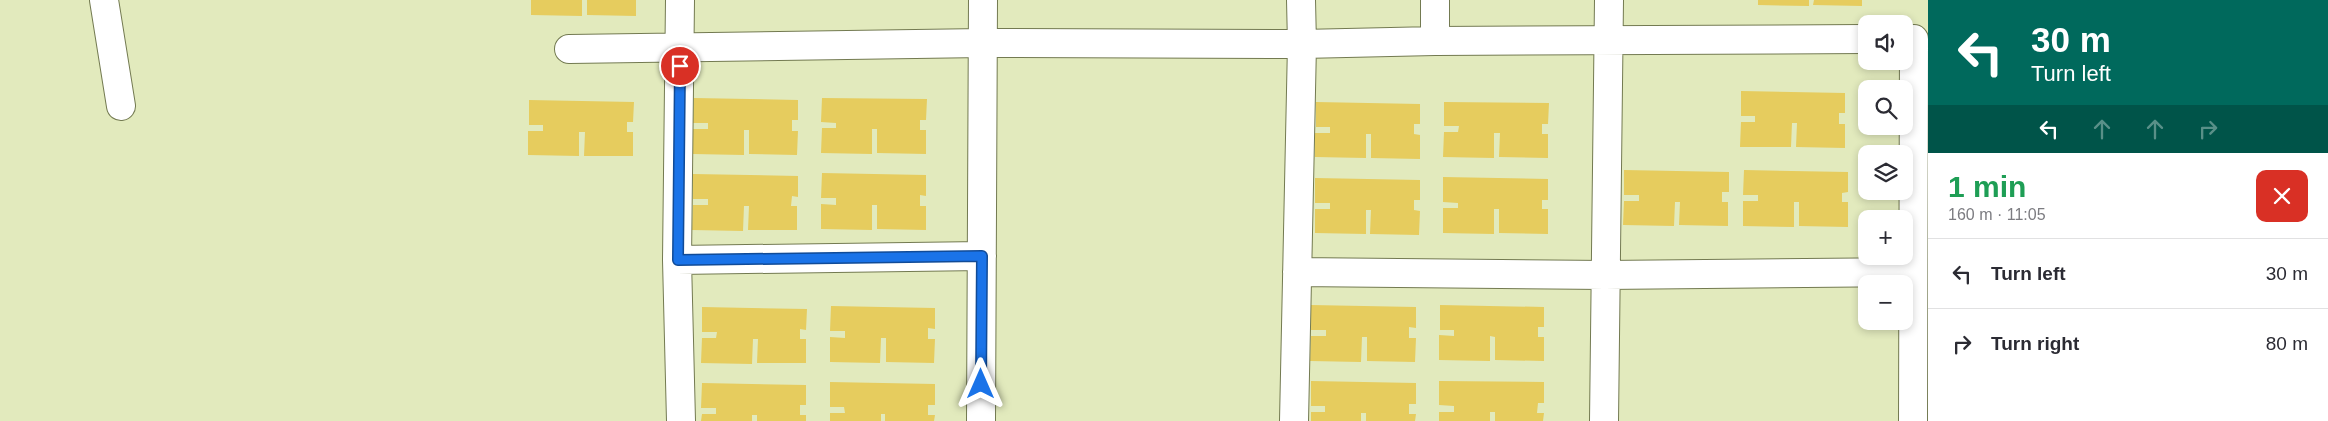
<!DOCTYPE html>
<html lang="en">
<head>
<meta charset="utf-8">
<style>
	:root { --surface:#fff; --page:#f2f2f3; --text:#2b2b33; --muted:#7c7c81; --line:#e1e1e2 }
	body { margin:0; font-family:Arial,sans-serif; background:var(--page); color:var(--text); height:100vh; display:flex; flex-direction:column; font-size:19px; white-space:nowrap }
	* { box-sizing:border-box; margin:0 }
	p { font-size:16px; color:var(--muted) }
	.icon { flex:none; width:28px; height:28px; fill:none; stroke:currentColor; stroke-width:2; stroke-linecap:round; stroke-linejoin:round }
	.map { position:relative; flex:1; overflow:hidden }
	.side { display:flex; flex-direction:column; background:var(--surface); width:400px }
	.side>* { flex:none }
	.hud { background:#00695c; color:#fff; overflow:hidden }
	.controls { position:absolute; left:1858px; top:15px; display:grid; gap:10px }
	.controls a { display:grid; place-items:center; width:55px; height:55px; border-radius:10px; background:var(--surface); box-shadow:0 2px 8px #0003; font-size:25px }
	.pin { position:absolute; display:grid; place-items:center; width:42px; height:42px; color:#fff; margin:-21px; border:2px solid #fff; border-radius:50%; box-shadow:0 1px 5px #0007 }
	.me { position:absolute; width:55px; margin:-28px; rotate:0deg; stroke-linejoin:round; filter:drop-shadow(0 0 4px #0008) }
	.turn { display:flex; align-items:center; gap:18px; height:105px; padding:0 20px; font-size:22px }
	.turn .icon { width:65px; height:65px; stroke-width:2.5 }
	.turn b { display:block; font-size:35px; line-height:42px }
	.lanes { display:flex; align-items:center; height:48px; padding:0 20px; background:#0003; justify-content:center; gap:25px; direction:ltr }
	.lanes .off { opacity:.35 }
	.round { display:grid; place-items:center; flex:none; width:52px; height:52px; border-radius:10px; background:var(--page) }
	.headline { display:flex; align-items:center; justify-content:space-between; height:85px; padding:0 20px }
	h1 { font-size:30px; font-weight:700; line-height:38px; color:#1e9e55 }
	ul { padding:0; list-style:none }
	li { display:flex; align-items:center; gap:15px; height:70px; padding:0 20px; border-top:1px solid var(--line) }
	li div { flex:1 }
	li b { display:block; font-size:19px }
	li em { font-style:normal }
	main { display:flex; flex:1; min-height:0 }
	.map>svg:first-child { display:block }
	.building { fill:#e6cc5e }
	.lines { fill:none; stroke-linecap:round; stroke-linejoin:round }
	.minor-casing { stroke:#737a51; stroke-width:30 }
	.minor { stroke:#fff; stroke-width:28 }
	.route-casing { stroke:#114b97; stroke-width:12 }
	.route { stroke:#1a73e8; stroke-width:9 }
</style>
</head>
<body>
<main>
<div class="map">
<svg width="1928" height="421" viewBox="0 0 1928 421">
	<rect width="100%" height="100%" fill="#e2eabd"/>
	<!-- building -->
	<path class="building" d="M531,0h51v16l-51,-1z
		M587,0h49v16l-49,-1z
		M1758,0h51v6l-51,-1z
		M1814,0h48v6l-49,-1z
		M1741,91l104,2v20h-6v11h6v24l-49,-1 1,-24h-5l-1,24h-51l1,-25h14v-6h-14z
		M694,98l104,2v20h-6v11h6l-1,24 -48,-1v-24h-5v25l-51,-1v-25h15v-6h-15z
		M822,98l105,1 -1,21h-6v10h6v24l-49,-1v-24h-5v25l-51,-1 1,-25h14v-5l-15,-1z
		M529,100l105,2 -1,20h-6v10h6v24h-49l1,-24h-6v24l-51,-1v-24h15v-6h-14z
		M1316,102l104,2v20h-6v10l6,1v24l-49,-1v-24h-5v24l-51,-1v-24h15v-6h-14z
		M1444,102l105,1 -1,21h-6v10h6v24l-49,-1 1,-24h-6v25l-51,-1 1,-25h14l1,-6h-15z
		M1624,170l105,2v20h-7v10h6v24l-49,-1 1,-23h-5l-1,24 -51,-1 1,-24h15v-6h-15z
		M1744,170l104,2v20l-6,1v9h6v25l-49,-1v-24h-5v25l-51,-1v-25h15v-6h-15z
		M822,173l104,2v21l-6,-1v11h6v24l-49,-1v-24h-5v25l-51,-1v-25l15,1v-7h-15z
		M693,174l105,2v21l-6,-1 -1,10h6v24h-49l1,-24h-5l-1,25 -51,-1 1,-25h15v-6h-15z
		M1443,177l105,2v21h-6v9h6v25l-49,-1v-24h-5v25l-51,-1v-25h15v-5l-15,-1z
		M1315,178l105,2v20h-6v10l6,1 -1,24 -49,-1 1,-24h-5v24l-51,-1v-24h15v-6h-15z
		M1311,305l105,2v21l-7,-1v11h7l-1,24 -48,-1v-24h-5l-1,25 -51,-1 1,-25h15v-6h-15z
		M1440,305l104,2v20h-6v10h6v24l-49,-1v-23l-5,-1v25l-51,-1v-25l15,1v-6h-14z
		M831,306l104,2v21l-7,-1v11h7l-1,24 -48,-1v-24h-5l-1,25 -50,-1v-25l15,1v-7h-15z
		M702,307l105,2 -1,21 -6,-1v10h6v24h-49l1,-24h-5l-1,25 -51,-1 1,-25h14l1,-6h-15z
		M1311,381l105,2v21h-7v10h7l-1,7h-49v-8h-5v8h-50v-9h14v-6h-14z
		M1439,381l105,1v21h-6l-1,10h7l-1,8h-48v-9h-5v9h-51v-9h15v-6l-15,-1z
		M830,382l105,2v21h-7v10h7l-1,6h-49v-7h-4v7h-51v-8h15l-1,-6h-14z
		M702,383l104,2v20h-6v10h6v6h-49v-6h-5v6h-51l1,-7h14v-6h-15z"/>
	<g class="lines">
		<defs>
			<path id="minor" d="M104,0l17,106
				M680,0l-3,260 4,161
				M1435,0v41
				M569,49l414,-6 319,1 133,-3 431,-2
				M677,260l305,-4
				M1297,272l308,3 308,-3
				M981,421l2,-421
				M1294,421l8,-377 -1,-44
				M1604,421l5,-421
				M1913,421l1,-382"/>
		</defs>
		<!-- minor casing -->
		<use href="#minor" class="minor-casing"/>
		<!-- minor -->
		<use href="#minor" class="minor"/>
	</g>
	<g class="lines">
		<defs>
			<path id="route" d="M680,66l-2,194 304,-4 -1,128"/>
		</defs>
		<!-- route casing -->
		<use href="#route" class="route-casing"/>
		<!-- route -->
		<use href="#route" class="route"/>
	</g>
</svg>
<div class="controls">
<a><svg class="icon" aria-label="sound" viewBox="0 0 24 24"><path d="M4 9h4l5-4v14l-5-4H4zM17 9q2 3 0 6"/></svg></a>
<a><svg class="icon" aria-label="search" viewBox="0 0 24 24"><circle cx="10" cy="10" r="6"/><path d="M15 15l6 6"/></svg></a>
<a><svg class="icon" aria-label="layers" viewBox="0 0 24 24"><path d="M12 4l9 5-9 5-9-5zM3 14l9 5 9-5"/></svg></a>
<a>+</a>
<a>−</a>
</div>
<div class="pin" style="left:680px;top:66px;background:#d93025"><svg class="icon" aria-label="arrive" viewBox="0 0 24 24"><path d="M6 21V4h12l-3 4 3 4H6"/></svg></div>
<svg class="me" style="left:981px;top:384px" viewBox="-20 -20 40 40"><path d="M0-17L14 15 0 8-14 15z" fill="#1a73e8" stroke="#fff" stroke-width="4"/></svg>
</div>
<section class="side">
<div class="hud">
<div class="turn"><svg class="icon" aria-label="left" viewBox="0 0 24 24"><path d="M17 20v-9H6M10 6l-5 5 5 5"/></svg><div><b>30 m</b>Turn left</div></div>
<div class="lanes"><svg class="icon" aria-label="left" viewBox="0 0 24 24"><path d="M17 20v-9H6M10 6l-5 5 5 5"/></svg><svg class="icon off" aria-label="ahead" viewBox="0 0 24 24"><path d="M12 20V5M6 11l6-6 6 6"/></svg><svg class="icon off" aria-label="ahead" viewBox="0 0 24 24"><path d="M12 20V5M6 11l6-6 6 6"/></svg><svg class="icon off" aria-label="right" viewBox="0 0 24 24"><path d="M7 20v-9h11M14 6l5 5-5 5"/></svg></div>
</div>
<div class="headline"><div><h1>1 min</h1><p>160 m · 11:05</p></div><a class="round" style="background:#d93025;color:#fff"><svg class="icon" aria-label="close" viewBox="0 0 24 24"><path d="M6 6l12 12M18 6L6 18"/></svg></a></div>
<ul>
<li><svg class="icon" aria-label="left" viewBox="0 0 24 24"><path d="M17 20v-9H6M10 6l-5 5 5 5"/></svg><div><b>Turn left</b></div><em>30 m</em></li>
<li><svg class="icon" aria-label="right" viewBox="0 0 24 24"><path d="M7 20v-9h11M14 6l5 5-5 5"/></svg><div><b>Turn right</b></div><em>80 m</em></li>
</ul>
</section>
</main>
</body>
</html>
